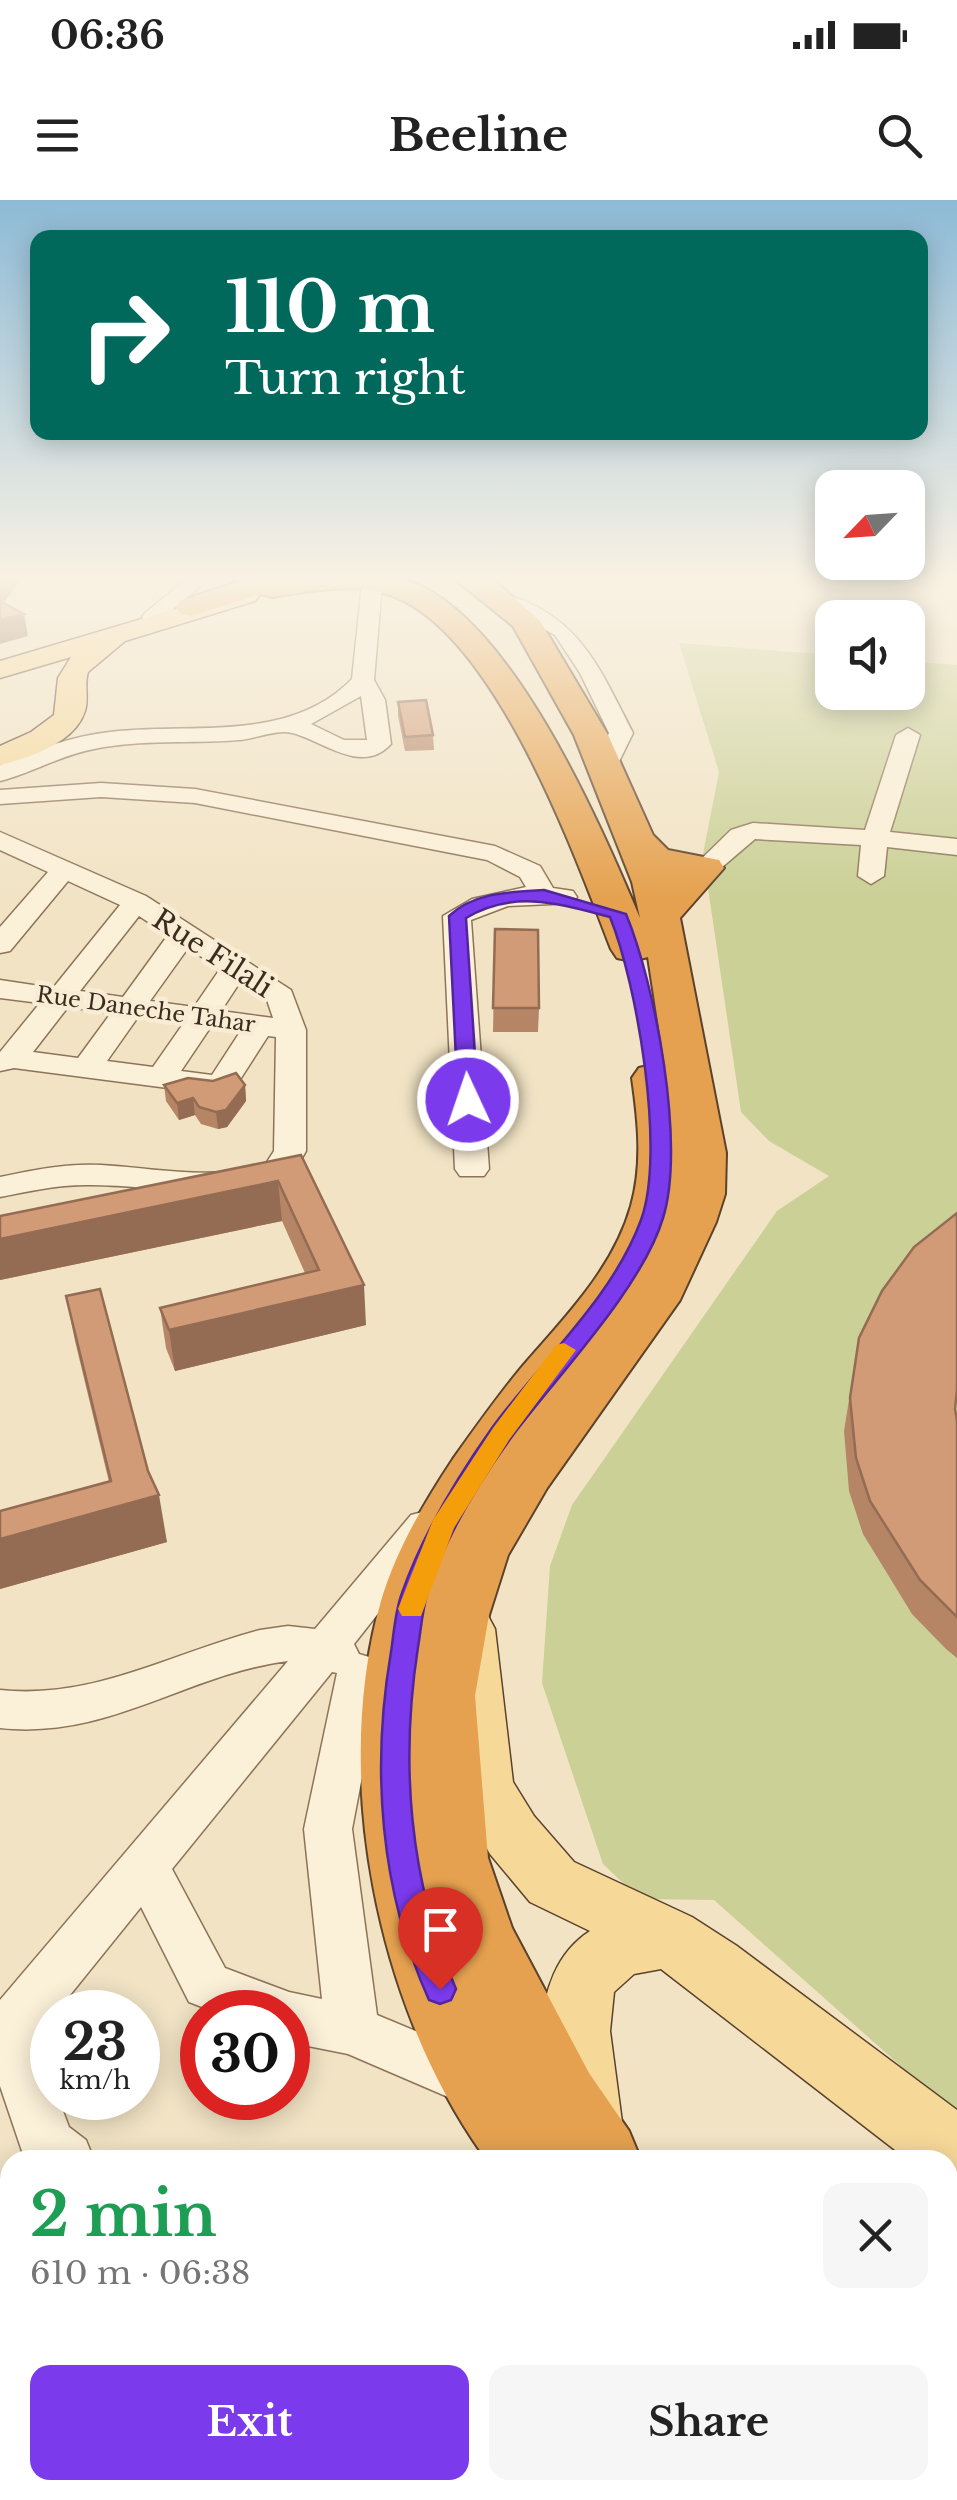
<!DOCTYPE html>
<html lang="en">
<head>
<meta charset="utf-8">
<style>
	:root { --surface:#fff; --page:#f6f6f6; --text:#222; --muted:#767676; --accent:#7c3aed }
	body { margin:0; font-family:"Libre Baskerville",serif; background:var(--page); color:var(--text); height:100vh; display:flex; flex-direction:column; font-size:38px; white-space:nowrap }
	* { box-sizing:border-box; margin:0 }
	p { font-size:32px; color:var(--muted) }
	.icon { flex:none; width:55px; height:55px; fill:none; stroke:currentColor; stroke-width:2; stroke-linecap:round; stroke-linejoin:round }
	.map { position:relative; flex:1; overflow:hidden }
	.details { position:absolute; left:0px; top:1950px; width:958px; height:350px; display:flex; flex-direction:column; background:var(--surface); border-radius:30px 30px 0 0; box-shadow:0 5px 25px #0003 }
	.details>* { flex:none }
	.guide { position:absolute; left:30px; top:30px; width:898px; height:210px; border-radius:20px; box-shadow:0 5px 25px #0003; background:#00695c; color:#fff; overflow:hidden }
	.needle { width:65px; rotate:245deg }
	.buttons { position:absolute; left:815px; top:270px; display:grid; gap:20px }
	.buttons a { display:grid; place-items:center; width:110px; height:110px; border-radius:20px; background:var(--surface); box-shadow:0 5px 25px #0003; font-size:50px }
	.speed { position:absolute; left:30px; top:1790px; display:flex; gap:20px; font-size:50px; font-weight:700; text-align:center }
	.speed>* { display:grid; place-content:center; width:130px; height:130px; border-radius:50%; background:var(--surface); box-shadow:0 5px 25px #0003; line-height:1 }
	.speed small { font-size:25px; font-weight:400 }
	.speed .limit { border:15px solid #d22; background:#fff; color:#111 }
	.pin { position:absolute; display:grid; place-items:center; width:85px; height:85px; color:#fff; margin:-102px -42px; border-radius:50% 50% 50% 0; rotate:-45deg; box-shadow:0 0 10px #0007 }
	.pin .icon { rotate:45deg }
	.me { position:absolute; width:110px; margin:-55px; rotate:357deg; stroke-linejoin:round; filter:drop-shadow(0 0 8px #0008) }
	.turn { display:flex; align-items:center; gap:35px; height:210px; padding:0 30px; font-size:45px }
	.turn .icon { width:130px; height:130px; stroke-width:2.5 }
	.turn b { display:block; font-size:70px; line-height:85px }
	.round { display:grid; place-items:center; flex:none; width:105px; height:105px; border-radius:20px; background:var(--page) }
	.headline { display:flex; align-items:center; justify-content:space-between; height:170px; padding:0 30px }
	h1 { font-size:60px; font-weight:800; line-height:75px; color:#1e9e55 }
	.action { display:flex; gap:20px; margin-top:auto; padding:20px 30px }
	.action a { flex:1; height:115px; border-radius:20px; background:var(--accent); color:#fff; font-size:40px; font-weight:800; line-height:115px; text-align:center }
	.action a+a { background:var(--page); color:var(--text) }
	.status { display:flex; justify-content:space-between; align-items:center; height:70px; padding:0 50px; background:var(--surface); direction:ltr }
	.status svg { height:28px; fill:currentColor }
	header { display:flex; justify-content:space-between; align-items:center; height:130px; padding:0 30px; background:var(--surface); font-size:45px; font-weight:800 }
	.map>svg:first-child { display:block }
	.green { fill:#cad096 }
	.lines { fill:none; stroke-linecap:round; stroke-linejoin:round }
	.minor-casing { stroke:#8d7459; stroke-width:3 }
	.major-casing { stroke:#5b422d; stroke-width:3 }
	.highway-casing { stroke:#5b422d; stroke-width:4 }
	.minor { fill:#fbf0d8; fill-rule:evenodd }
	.major { fill:#f6d899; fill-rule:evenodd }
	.highway { fill:#e5a14f; fill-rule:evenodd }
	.wall { fill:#b58566 }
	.shaded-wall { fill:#936c53 }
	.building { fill:#d29b77; stroke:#936c53; stroke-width:2.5 }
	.route { fill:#7c3aed; stroke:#51269a; stroke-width:2.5 }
	.slow { fill:#f59e0b }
	.labels { text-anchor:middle; stroke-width:9; stroke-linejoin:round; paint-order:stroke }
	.far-street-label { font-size:22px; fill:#3c2c1e; stroke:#f8edd4 }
	.street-label { font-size:28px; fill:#3c2c1e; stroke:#f8edd4 }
</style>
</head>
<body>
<div class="status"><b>06:36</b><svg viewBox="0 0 49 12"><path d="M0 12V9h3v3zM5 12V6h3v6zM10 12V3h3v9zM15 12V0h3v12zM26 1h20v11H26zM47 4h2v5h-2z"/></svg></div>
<header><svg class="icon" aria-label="menu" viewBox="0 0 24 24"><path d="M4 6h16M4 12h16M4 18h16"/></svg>Beeline<svg class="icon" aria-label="search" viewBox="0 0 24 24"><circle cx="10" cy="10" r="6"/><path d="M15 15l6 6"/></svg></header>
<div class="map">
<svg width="957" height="2300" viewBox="0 0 957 2300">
	<rect width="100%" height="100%" fill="#f1e3c4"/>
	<!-- green -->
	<path class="green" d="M679,443l153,12v37h76v-31l49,4v1451l-243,-216 -74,-1 -37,-35 -61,-181 8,-117 22,-61 205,-294 52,-35 -60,-35 -28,-29 -38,-258 16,-82z"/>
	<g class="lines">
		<defs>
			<path id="minor" d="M189,377h22l-52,44h-14l-3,-4 3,-4z
				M372,378l10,6 -8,96 11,20 6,44c-29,32 -69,-4 -99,-11 -14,-4 -38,6 -53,7 -48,4 -97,-1 -145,9 -33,6 -62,24 -94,32v-16c35,-15 72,-29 110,-33 80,-10 179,12 242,-53l10,-95zM361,496l6,44h-23l-33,-16z
				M501,393c78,21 98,74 132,140l-19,39h-18l-3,-5 16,-34 -29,-60 -25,-38 -61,-32 -3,-4z
				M908,528l12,7 -30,97 67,7v16l-70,-8 -3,29 -13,8 -13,-8 3,-31 -106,-6 -41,35h-18l-4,-6 39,-38 22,-7 112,7 31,-95z
				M101,583l94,6 300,57 45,20 13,22 20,3 4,6 -4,6 -65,3 -37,14 18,249 -5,7h-24l-5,-7 -12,-253 29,-17 54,-12 -6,-10 -33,-17 -292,-57 -94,-6 -101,7v-14z
				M0,632l146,64 145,94 15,40v121l-16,28c-81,24 -120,7 -198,6 -31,-1 -62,6 -92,12v-20c33,-7 67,-14 101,-12 56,3 109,16 164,0l9,-14 2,-114 -8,-1 -34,53 -20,5 -200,-26 -14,3v-19l40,-49 -40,-5v-18l53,8 67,-83 -52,-24 -58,70 -10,2v-26l48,-55 -48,-22zM139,716l29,19 -45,62 -43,-6zM188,748l32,21 -26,38 -44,-6zM240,782l27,18 6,18 -52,-7zM68,807l43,6 -33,45 -45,-6zM138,817l45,7 -30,43 -46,-6zM210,828l30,4 -28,43 -31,-4z
				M426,1311l15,4 6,11 -93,118 5,10 17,5 6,13 -30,157 25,186 118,49 8,19 -8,19 -19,7 -128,-55 -60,-12v-30h-73l-26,-10 -48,-95 -104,129 15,45v17h6l11,29 17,13 8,20h-69l-25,-74v-86l288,-339c-102,13 -179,79 -288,67v-38c94,10 172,-37 260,-60l28,-4 27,3 96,-114zM332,1472l5,1 -33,156 18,170 -33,-7 -64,-24 -53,-99z
				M948,2143l9,1v60l-9,-1z
				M10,2232v58h18l-15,10h-13v-64z"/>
			<path id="major" d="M246,388l9,3 4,5 -4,5 -130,40 -37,31c-4,13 1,26 -3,39 -10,32 -56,47 -85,54v-19l31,-14 23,-17 4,-37 13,-21 -71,21v-17z
				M467,1407l20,7 8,15 18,153 21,34 40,46 118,55 45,29 220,164v79l-9,-4v-25h-40l-247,-191 -27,5 -20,18 -4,39 12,91 -10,24 -25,10 -25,-10c-26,-62 -38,-173 28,-215l-60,-29 -40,-48 -28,-50 -9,-18 -14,-157 8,-15z"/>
			<path id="highway" d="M253,377c42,0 115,-8 152,3 104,31 195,244 235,338l-8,-36 -58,-147 -61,-109 -61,-49h36l8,5 44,39 68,114 45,100 15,15 51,10 5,8 -44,50 46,235 -1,41 -9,28 -36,78 -133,188 -39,67 -19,60 -14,81 13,162 24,70 77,145 40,58 12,29h-154l-6,-8c-104,-148 -150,-377 -100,-551 15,-51 43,-98 72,-142 22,-31 44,-62 68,-91 42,-49 92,-98 110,-162 12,-42 7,-86 1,-128l7,-10 16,-4 10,3 -17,-110 -16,4 -15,-3 -6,-9c-37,-96 -118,-322 -224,-355 -36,-12 -79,-2 -115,3l-11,-3 -70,22 -11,-3 -4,-6 4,-6z
				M737,2290h169l4,10h-168z"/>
		</defs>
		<!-- minor casing -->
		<use href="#minor" class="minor-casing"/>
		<!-- major casing -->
		<use href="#major" class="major-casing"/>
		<!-- highway casing -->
		<use href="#highway" class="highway-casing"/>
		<!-- minor -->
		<use href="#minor" class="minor"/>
		<!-- major -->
		<use href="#major" class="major"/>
		<!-- highway -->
		<use href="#highway" class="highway"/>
	</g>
	<!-- wall -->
	<path class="wall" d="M398,502l35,33 1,15 -29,1 -7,-35z
		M495,729l44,79 -1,24h-45z
		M164,885h81l1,16 -19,26 -9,2 -17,-5 -6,-9 -16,5 -13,-19z
		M301,955l65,170 -191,46 -9,-23 -6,-40 145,-35 -23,-52 -282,59v-64z
		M66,1096l101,246 -167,47v-78l109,-29 -34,-141z
		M859,1138l96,71 2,12v237l-11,-9 -34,-35 -49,-80 -14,-43 -5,-60z"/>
	<!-- shaded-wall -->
	<path class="shaded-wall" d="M2,377h21l-18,24 -5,2v-24z
		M24,414l4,22 -28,8v-24z
		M245,885l1,16 -19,26 -9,2 -2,-17z
		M193,898l2,17 -16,5 -2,-17z
		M278,981l4,40 -282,59v-41z
		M364,1085l2,40 -191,46 -6,-41z
		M159,1295l8,47 -167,47v-50z"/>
	<!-- building -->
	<path class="building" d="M0,401l24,13 -24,6z
		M426,500l7,35 -28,2 -7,-35z
		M495,729l43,1 1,78h-46z
		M236,873l9,12 -19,25 -10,2 -17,-5 -6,-9 -16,5 -13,-18 24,-7 25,3z
		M301,955l63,130 -195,45 -9,-22 159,-38 -41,-89 -278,58v-23z
		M957,1013v176l-2,20 2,12v196l-37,-37 -50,-79 -14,-43 -6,-60 9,-60 23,-47 32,-44z
		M100,1089l48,182 11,24 -159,44v-28l111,-30 -45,-185z"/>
	<!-- sky -->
	<linearGradient id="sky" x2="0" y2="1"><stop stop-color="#8dbad6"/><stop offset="0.54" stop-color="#f9f2e4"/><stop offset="1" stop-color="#f9f2e4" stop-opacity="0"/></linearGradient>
	<rect width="957" height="699" fill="url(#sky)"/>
	<!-- route -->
	<path class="route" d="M544,690l82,24c29,70 60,231 37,304 -21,70 -105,157 -150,217 -35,48 -69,103 -86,160 -5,17 -6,35 -9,52 -18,116 -9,234 38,342l-5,11 -11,4 -11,-4c-49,-109 -58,-231 -38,-348 3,-19 4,-41 11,-59 21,-60 54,-114 90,-165 49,-67 120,-129 149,-208 25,-68 -4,-236 -31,-303 -50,-13 -96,-28 -144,1l12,182 -10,6 -10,-6 -9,-184c25,-24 62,-24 95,-26z"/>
	<!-- slow -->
	<path class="slow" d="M564,1143l12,7 -67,90 -55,88 -33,88h-19l-4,-7 35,-89 60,-92 63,-83z"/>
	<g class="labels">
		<!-- far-street labels -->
		<g class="far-street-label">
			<text transform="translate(146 809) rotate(8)" y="8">Rue Daneche Tahar</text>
		</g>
		<!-- street labels -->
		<g class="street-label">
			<text transform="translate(213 753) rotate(33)" y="10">Rue Filali</text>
		</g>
	</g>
</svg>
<div class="buttons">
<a><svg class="needle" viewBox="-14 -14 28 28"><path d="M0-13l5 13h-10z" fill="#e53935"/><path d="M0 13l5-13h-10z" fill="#767676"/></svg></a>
<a><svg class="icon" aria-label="sound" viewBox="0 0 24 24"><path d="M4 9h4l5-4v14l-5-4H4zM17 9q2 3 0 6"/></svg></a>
</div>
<div class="speed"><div>23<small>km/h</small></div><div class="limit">30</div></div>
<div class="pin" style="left:440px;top:1789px;background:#d93025"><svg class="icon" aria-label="arrive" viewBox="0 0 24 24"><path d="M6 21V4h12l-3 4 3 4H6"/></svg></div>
<svg class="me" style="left:468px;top:900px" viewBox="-20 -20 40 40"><circle r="17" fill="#7c3aed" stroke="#fff" stroke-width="3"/><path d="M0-11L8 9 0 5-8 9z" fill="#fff"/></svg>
<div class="guide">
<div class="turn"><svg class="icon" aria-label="right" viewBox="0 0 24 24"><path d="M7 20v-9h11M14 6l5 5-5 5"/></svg><div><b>110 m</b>Turn right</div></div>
</div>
<section class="details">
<div class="headline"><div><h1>2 min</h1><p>610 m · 06:38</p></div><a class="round"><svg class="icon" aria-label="close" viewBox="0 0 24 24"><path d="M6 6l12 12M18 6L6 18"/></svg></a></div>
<div class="action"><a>Exit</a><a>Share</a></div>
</section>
</div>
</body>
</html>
